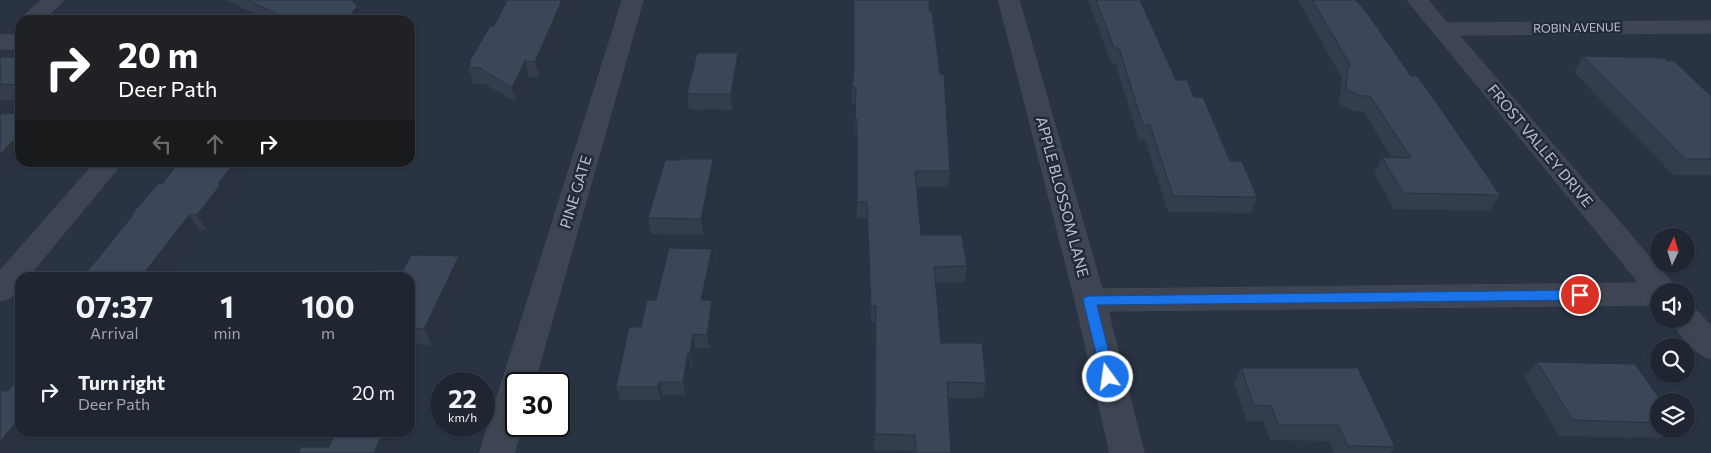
<!DOCTYPE html>
<html lang="en">
<head>
<meta charset="utf-8">
<style>
	:root { --surface:#1f2632; --page:#272e3a; --text:#f1f3f6; --muted:#a1a5ac; --line:#3c434d }
	body { margin:0; font-family:Commissioner,sans-serif; background:var(--page); color:var(--text); height:100vh; display:flex; flex-direction:column; font-size:19px; white-space:nowrap }
	* { box-sizing:border-box; margin:0 }
	p { font-size:16px; color:var(--muted) }
	.icon { flex:none; width:28px; height:28px; fill:none; stroke:currentColor; stroke-width:2; stroke-linecap:round; stroke-linejoin:round }
	.map { position:relative; flex:1; overflow:hidden }
	.sheet { position:absolute; left:15px; top:272px; width:400px; height:165px; display:flex; flex-direction:column; background:var(--surface); border-radius:15px; box-shadow:0 1px 4px #0004,0 0 0 1px var(--line) }
	.sheet>* { flex:none }
	.guide { position:absolute; left:15px; top:15px; width:400px; height:152px; border-radius:15px; box-shadow:0 1px 4px #0004,0 0 0 1px var(--line); background:#202124; color:#fff; overflow:hidden }
	.needle { width:32px; rotate:4deg }
	.tools { position:absolute; left:1650px; top:228px; display:grid; gap:10px }
	.tools a { display:grid; place-items:center; width:45px; height:45px; border-radius:50%; background:var(--surface); box-shadow:0 1px 4px #0004,0 0 0 1px var(--line); font-size:25px }
	.speed { position:absolute; left:430px; top:372px; display:flex; gap:10px; font-size:25px; font-weight:700; text-align:center }
	.speed>* { display:grid; place-content:center; width:65px; height:65px; border-radius:50%; background:var(--surface); box-shadow:0 1px 4px #0004,0 0 0 1px var(--line); line-height:1 }
	.speed small { font-size:12px; font-weight:400 }
	.speed .limit { border:2px solid #111; border-radius:8px; background:#fff; color:#111 }
	.pin { position:absolute; display:grid; place-items:center; width:42px; height:42px; color:#fff; margin:-21px; border:2px solid #fff; border-radius:50%; box-shadow:0 1px 5px #0007 }
	.me { position:absolute; width:55px; margin:-28px; rotate:346deg; stroke-linejoin:round; filter:drop-shadow(0 0 4px #0008) }
	.turn { display:flex; align-items:center; gap:18px; height:105px; padding:0 20px; font-size:22px }
	.turn .icon { width:65px; height:65px; stroke-width:2.5 }
	.turn b { display:block; font-size:35px; line-height:42px }
	.lanes { display:flex; align-items:center; height:48px; padding:0 20px; background:#0003; justify-content:center; gap:25px; direction:ltr }
	.lanes .off { opacity:.35 }
	.eta { display:flex; justify-content:space-evenly; align-items:center; height:85px; text-align:center }
	.eta b { font-size:30px; font-weight:700; line-height:35px }
	ul { padding:0; list-style:none }
	li { display:flex; align-items:center; gap:15px; height:70px; padding:0 20px }
	li div { flex:1 }
	li b { display:block; font-size:19px }
	li em { font-style:normal }
	.map>svg:first-child { display:block }
	.lines { fill:none; stroke-linecap:round; stroke-linejoin:round }
	.minor-casing { stroke:#474e5c; stroke-width:1 }
	.minor { fill:#3d4553; fill-rule:evenodd }
	.wall { fill:#333d4d }
	.shaded-wall { fill:#29323e }
	.building { fill:#3b4759; stroke:#29323e }
	.route { fill:#1a73e8; stroke:#114b97 }
	.labels { text-anchor:middle; stroke-width:5; stroke-linejoin:round; paint-order:stroke }
	.far-street-label { font-size:12px; fill:#bac1cc; stroke:#212a38 }
	.street-label { font-size:15px; fill:#bac1cc; stroke:#212a38 }
</style>
</head>
<body>
<div class="map">
<svg width="1711" height="453" viewBox="0 0 1711 453">
	<rect width="100%" height="100%" fill="#293343"/>
	<g class="lines">
		<defs>
			<path id="minor" d="M42,0h22l-20,20h-24z
				M623,0h20l-109,384h-18v42h6l-8,27h-34z
				M999,0h20l83,289 537,-6 -232,-283h21l19,23 264,-2v12l-252,2 213,248 5,8h-18v14l-551,6 36,142h-34l-35,-153z
				M0,35h20v14h-20z
				M96,162h27l-96,116h-7v8l-10,12 -10,3v-30z
				M1686,307l11,4 14,15v33c-17,-5 -32,-24 -40,-40h15z"/>
		</defs>
		<!-- minor casing -->
		<use href="#minor" class="minor-casing"/>
		<!-- minor -->
		<use href="#minor" class="minor"/>
	</g>
	<!-- wall -->
	<path class="wall" d="M226,0h125l11,20h-96z
		M507,0h65l-32,77h-11l-12,26 -32,-19h-12l-5,-16 2,-4 -1,-2 25,-36z
		M1088,0h52l36,80 18,17 36,64 27,36 -6,16 -83,-1 -23,-72h-6l-24,-77h-4z
		M1298,0h58l55,76 89,119 -11,16 -95,-2 -20,-36 8,-16 10,1 -29,-47h-10l-14,-7 2,-22 1,-4z
		M929,11l21,160 -2,16h-31l4,48 46,31 -2,16 -30,1 6,60 45,40 -3,15h-35l3,55h-37v-2l-40,-1 2,-128h-5l-4,-104h-10v-83h-2l1,-32h-4v-16z
		M1583,56l128,40v79h-38l-99,-103z
		M0,57h20v43h-20z
		M740,68l-8,42 -43,-1 -2,-15z
		M713,159l2,16 -11,60 -53,-1 -3,-16 33,-58z
		M179,162h71l-6,10 2,4 -17,21 2,2 -24,31h-8l-67,-13 -1,-2 31,-31z
		M714,263l-8,37h6l2,13 -4,35h-15l-2,19h-2l-5,28h-24l-1,5h-41l-4,-13 25,-60 15,-27z
		M403,270l63,2 -34,73 -22,-1v-66z
		M1537,362l122,39v28h12l-11,9 -101,-2 -35,-59z
		M1241,368l154,79 -5,6h-56l-5,-12 -59,-1 -7,-19h-16l-13,-38z
		M20,376v56h94l-3,5h-78l-13,16 -12,-62z"/>
	<!-- shaded-wall -->
	<path class="shaded-wall" d="M562,0h10l-32,77 -5,-15z
		M357,6l5,14h-15z
		M738,53l2,15 -8,42 -1,-16z
		M525,61l4,16 -12,26 -5,-15z
		M20,134v28l-20,21v-29z
		M713,159l2,16 -11,60 -3,-16z
		M233,162h17l-6,10 2,4 -17,21 2,2 -24,31 -10,-15z
		M189,215l10,15 -35,48 -23,-1z
		M712,249l2,14 -11,50 -2,-13z
		M459,256l7,16 -34,73 -8,-16z
		M712,300l2,13 -4,35 -3,-13z
		M693,334l2,14 -2,19 -3,-14z
		M688,353l3,14 -5,28 -3,-13z
		M659,382l3,13 -1,5 -3,-13z
		M17,421l3,3v8h9l4,5 -13,16h-20v-11z
		M107,432h7l-3,5z
		M383,432h16l-9,21h-16z"/>
	<!-- building -->
	<path class="building" d="M248,0h103l6,6 -10,14h-58z
		M507,0h55l-27,62 -10,-1 -13,27 -32,-20h-12l3,-6h-2l21,-36h4z
		M854,0h75v11h3l8,63h4l6,97h-35l6,64h41l5,31 -33,1 7,76h41l4,40 -39,-1 4,71h-35l-1,-18 -40,-1 1,-128h-5l-4,-104h-10v-83h-2l1,-31 -4,-1 2,-18z
		M1096,0h44l36,80h11l7,17h9l27,64h12l15,36 -84,-1 -23,-71h-7l-24,-77h-5z
		M1312,0h44l11,13 44,63h6l19,26 64,93 -97,-2 -21,-36 29,1 -41,-62h-10l-14,-7 2,-23h3z
		M697,53h41l-7,41h-44z
		M1583,56l81,2 4,3h6l37,35v63h-26z
		M0,57h20v28l-20,-1z
		M20,113v21l-20,20v-40z
		M681,159h32l-12,60 -53,-1 17,-58h16z
		M179,162h56l-17,22h3l-24,31h-8l-48,62 23,1h-82l51,-63h-2l27,-31h4z
		M669,248l43,1 -11,51h11l-5,35 -14,-1 -3,19h-2l-5,29h-24l-1,5h-42l13,-60h12l6,-27h9z
		M411,255l48,1 -35,73 -14,-1v-50h-38l4,-8h27z
		M1537,362l98,2 26,37h-2v22l-86,-3z
		M1241,368h117l37,79 -47,-1 -10,-21h-59l-8,-19 -17,-1z
		M20,376v46l-3,-1 -17,21v-51h8z
		M336,432h47l-9,21h-76l3,-6h28z"/>
	<!-- route -->
	<path class="route" d="M1580,290l4,2 2,3 -2,3 -4,2 -483,5 18,72 -2,3 -5,2 -4,-2 -2,-3 -19,-77 2,-3 5,-1z"/>
	<g class="labels">
		<!-- far-street labels -->
		<g class="far-street-label">
			<text transform="translate(1577 28) rotate(-1)" y="4">ROBIN AVENUE</text>
		</g>
		<!-- street labels -->
		<g class="street-label">
			<text transform="translate(1540 146) rotate(50)" y="5">FROST VALLEY DRIVE</text>
			<text transform="translate(576 192) rotate(-73)" y="5">PINE GATE</text>
			<text transform="translate(1062 197) rotate(75)" y="5">APPLE BLOSSOM LANE</text>
		</g>
	</g>
</svg>
<div class="tools">
<a><svg class="needle" viewBox="-14 -14 28 28"><path d="M0-13l5 13h-10z" fill="#e53935"/><path d="M0 13l5-13h-10z" fill="#a1a5ac"/></svg></a>
<a><svg class="icon" aria-label="sound" viewBox="0 0 24 24"><path d="M4 9h4l5-4v14l-5-4H4zM17 9q2 3 0 6"/></svg></a>
<a><svg class="icon" aria-label="search" viewBox="0 0 24 24"><circle cx="10" cy="10" r="6"/><path d="M15 15l6 6"/></svg></a>
<a><svg class="icon" aria-label="layers" viewBox="0 0 24 24"><path d="M12 4l9 5-9 5-9-5zM3 14l9 5 9-5"/></svg></a>
</div>
<div class="speed"><div>22<small>km/h</small></div><div class="limit">30</div></div>
<div class="pin" style="left:1580px;top:295px;background:#d93025"><svg class="icon" aria-label="arrive" viewBox="0 0 24 24"><path d="M6 21V4h12l-3 4 3 4H6"/></svg></div>
<svg class="me" style="left:1108px;top:377px" viewBox="-20 -20 40 40"><circle r="17" fill="#1a73e8" stroke="#fff" stroke-width="3"/><path d="M0-11L8 9 0 5-8 9z" fill="#fff"/></svg>
<div class="guide">
<div class="turn"><svg class="icon" aria-label="right" viewBox="0 0 24 24"><path d="M7 20v-9h11M14 6l5 5-5 5"/></svg><div><b>20 m</b>Deer Path</div></div>
<div class="lanes"><svg class="icon off" aria-label="left" viewBox="0 0 24 24"><path d="M17 20v-9H6M10 6l-5 5 5 5"/></svg><svg class="icon off" aria-label="ahead" viewBox="0 0 24 24"><path d="M12 20V5M6 11l6-6 6 6"/></svg><svg class="icon" aria-label="right" viewBox="0 0 24 24"><path d="M7 20v-9h11M14 6l5 5-5 5"/></svg></div>
</div>
<section class="sheet">
<div class="eta">
<div><b>07:37</b><p>Arrival</p></div>
<div><b>1</b><p>min</p></div>
<div><b>100</b><p>m</p></div>
</div>
<ul>
<li><svg class="icon" aria-label="right" viewBox="0 0 24 24"><path d="M7 20v-9h11M14 6l5 5-5 5"/></svg><div><b>Turn right</b><p>Deer Path</p></div><em>20 m</em></li>
</ul>
</section>
</div>
</body>
</html>
